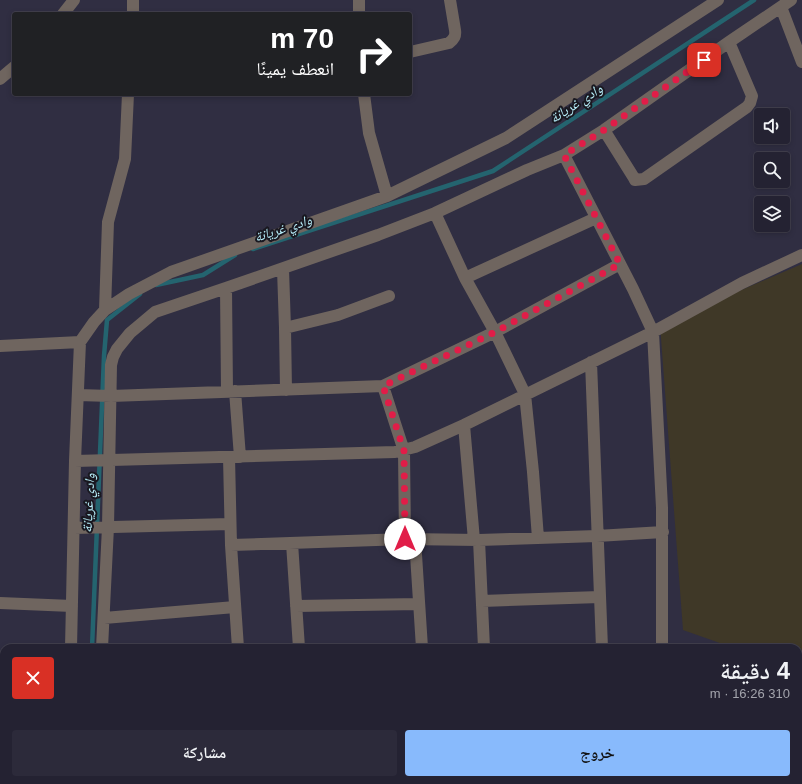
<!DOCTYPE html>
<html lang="ar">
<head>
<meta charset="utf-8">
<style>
	:root { --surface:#242232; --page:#2c2a3a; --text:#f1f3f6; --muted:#a3a4ac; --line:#413f4d; --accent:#88bafc }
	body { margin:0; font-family:Helvetica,"Noto Naskh Arabic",sans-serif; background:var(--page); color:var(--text); direction:rtl; height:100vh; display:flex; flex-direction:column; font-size:15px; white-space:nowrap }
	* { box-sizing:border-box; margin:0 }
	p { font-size:13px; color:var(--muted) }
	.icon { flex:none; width:22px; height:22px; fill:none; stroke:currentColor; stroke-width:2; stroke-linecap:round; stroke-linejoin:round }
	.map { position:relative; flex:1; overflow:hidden; direction:ltr }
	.side { position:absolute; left:0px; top:644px; width:802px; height:140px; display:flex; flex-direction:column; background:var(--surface); border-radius:12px 12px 0 0; box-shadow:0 2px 6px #0003,0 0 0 1px var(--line); direction:rtl }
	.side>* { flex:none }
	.guide { position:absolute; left:12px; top:12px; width:400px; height:84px; border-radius:4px; box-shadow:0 2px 6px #0003,0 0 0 1px var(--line); direction:rtl; background:#202124; color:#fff; overflow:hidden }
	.fabs { position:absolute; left:754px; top:108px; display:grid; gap:8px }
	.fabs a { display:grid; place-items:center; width:36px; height:36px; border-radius:4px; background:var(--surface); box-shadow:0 2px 6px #0003,0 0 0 1px var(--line); font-size:20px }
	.pin { position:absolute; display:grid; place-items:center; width:34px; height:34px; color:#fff; margin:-17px; border-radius:8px; box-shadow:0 2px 6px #0006 }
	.me { position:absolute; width:44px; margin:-22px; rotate:0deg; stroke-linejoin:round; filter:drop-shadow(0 0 3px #0008) }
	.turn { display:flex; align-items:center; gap:14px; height:84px; padding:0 12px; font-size:18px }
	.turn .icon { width:52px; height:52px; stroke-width:2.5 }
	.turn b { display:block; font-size:28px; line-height:34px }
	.round { display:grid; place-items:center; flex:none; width:42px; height:42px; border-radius:4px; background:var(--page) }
	.head { display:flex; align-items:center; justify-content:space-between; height:68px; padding:0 12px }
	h1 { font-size:24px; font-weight:600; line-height:30px }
	.button { display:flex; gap:8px; margin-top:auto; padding:8px 12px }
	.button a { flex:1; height:46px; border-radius:4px; background:var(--accent); color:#111; font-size:16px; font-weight:600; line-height:46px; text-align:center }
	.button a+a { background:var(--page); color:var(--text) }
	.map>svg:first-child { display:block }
	.education { fill:#3f3827 }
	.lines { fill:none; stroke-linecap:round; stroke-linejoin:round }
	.stream { stroke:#24646f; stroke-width:4.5 }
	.street { stroke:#6f655f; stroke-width:12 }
	.route { stroke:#e11d48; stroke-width:7; stroke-dasharray:0 12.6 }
	.labels { text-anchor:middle; stroke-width:4; stroke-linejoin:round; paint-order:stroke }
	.water-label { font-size:14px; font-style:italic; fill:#b7eef9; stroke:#191820 }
</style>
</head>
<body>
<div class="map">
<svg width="802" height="784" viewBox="0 0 802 784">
	<rect width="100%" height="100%" fill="#302e42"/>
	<!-- education -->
	<path class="education" d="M802,264v407h-4v-23h-64l-51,-18 -23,-305z"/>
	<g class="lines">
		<!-- stream -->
		<path class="stream" d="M253,249l240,-78 261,-171
			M156,285l47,-10 32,-20
			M92,648l12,-292 3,-36 33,-26
			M87,784v-4"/>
		<!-- street -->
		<path class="street" d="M359,0v14
			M781,7l21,55
			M63,14l11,-14
			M133,14v-14
			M410,52l39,-9c5,-4 7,-7 6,-13l-5,-30
			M0,79l14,-12
			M364,94l5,39 18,63
			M604,130l30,48 1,2 9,-1 103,-72 3,-4 2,-7 -23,-54
			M435,213l30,65 30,54 30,62 8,78 5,66
			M283,269l2,59 1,62
			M465,278l131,-60
			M226,288l1,103
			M105,310l3,-88 17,-63 3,-65
			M285,328l53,-13 51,-19
			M0,346l80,-4
			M591,362l11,286
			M383,386l21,65 1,88
			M235,391l5,66
			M78,395l33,1 272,-10 112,-54 125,-68
			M464,425l10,115
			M229,457l2,88 174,-6 74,1 118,-4 66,-4
			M75,461l320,-9 20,-5 49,-22 189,-93 89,-49 60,-28
			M74,528l156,-4
			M415,539l7,109
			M479,540l5,108
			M292,543l7,105
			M231,545l7,103
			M482,601l118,-4
			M0,603l72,3
			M296,606l123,-2
			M104,618l131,-11
			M71,648l4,-187 5,-119 14,-20 11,-12 24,-16 42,-22 216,-76 119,-58 212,-138
			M102,648l6,-121 3,-162 2,-8 4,-8 13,-16 25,-21 71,-24 152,-53 57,-22 92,-43 37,-15
			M662,648v-140l-9,-176 -20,-43 -69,-134 40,-25 125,-88 62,-42
			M798,675l4,1
			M0,710h4
			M722,780v4
			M776,780v4
			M28,784v-4
			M96,784v-4
			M586,784l1,-4
			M667,784v-4"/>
	</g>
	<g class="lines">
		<!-- route -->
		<path class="route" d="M405,539l-1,-88 -21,-65 112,-54 125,-68 -56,-109 40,-25 100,-70"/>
	</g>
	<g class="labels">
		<!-- water labels -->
		<g class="water-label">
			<text transform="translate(576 103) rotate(-33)" y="5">وادي غريانة</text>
			<text transform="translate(283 228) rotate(-18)" y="5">وادي غريانة</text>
			<text transform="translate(88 503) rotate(-87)" y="5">وادي غريانة</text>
		</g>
	</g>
</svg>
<div class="fabs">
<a><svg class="icon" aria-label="sound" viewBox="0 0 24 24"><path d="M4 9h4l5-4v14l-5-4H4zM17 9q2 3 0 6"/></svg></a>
<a><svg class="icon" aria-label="search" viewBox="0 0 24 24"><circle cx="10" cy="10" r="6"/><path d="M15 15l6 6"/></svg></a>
<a><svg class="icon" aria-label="layers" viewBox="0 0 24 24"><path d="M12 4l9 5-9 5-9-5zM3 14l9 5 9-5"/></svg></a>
</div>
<div class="pin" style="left:704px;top:60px;background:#d93025"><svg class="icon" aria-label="arrive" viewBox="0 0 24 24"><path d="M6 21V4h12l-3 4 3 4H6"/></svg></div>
<svg class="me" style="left:405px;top:539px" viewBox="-20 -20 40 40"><circle r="19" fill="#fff"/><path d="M0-13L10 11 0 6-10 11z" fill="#e11d48"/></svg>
<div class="guide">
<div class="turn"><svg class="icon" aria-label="right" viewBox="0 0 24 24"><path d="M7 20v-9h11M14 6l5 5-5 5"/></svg><div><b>70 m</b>انعطف يمينًا</div></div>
</div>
<section class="side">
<div class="head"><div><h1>4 دقيقة</h1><p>310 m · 16:26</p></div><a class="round" style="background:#d93025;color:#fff"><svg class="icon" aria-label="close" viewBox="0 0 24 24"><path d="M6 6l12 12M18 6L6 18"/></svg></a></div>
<div class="button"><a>خروج</a><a>مشاركة</a></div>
</section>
</div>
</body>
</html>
